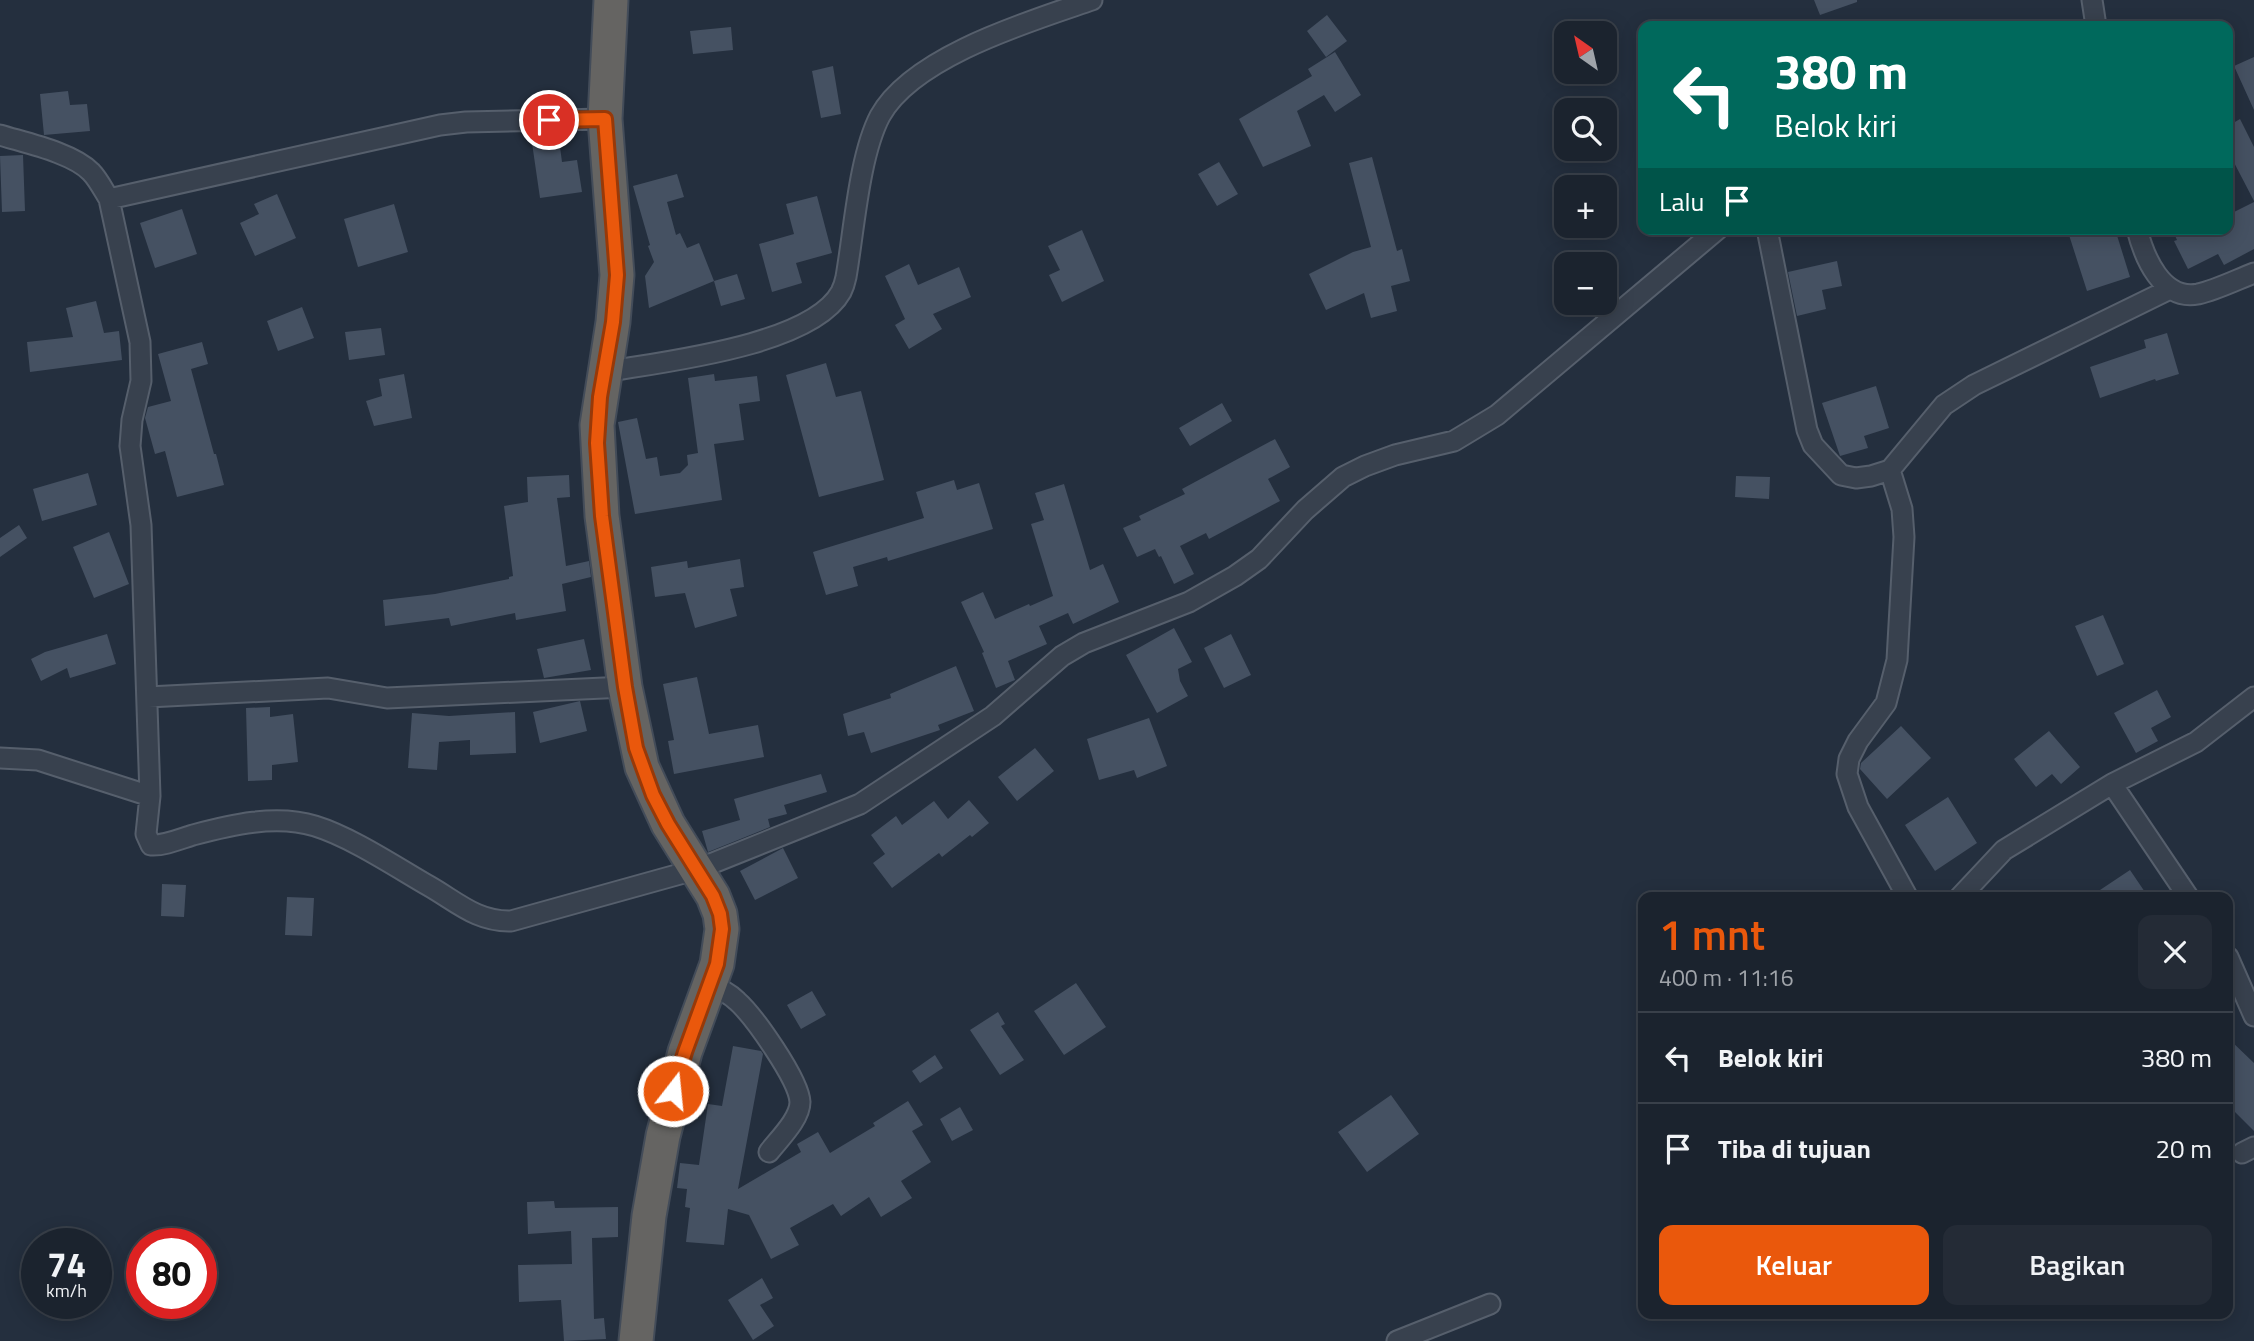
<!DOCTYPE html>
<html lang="id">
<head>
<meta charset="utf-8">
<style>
	:root { --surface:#1b232e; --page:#242b36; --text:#f1f3f6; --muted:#a0a4aa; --line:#39404a; --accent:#ea580c }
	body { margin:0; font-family:"Titillium Web",sans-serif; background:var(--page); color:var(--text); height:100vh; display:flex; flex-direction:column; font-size:26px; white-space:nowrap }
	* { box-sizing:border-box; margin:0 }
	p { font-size:23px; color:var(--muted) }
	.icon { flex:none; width:38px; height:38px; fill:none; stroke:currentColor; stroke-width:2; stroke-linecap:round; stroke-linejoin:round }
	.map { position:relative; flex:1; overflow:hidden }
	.side { position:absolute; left:1638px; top:892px; width:595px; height:427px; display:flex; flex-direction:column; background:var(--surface); border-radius:14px; box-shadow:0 4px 18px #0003,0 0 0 2px var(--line) }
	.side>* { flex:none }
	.guide { position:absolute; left:1638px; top:21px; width:595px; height:214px; border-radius:14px; box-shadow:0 4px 18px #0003,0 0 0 2px var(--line); background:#00695c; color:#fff; overflow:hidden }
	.needle { width:46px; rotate:326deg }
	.fabs { position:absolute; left:1554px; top:21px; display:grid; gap:14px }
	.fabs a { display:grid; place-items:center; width:63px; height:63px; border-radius:14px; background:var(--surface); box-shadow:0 4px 18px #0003,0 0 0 2px var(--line); font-size:35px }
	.speed { position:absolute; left:21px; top:1228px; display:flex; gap:14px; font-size:35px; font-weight:700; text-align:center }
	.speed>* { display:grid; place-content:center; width:91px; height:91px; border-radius:50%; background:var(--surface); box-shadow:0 4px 18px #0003,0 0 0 2px var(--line); line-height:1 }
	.speed small { font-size:18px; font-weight:400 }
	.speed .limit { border:10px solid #d22; background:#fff; color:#111 }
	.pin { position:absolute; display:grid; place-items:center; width:60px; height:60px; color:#fff; margin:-30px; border:4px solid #fff; border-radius:50%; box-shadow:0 2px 7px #0007 }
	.me { position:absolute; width:77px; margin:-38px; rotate:16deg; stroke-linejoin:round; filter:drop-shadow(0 0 5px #0008) }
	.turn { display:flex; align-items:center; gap:24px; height:147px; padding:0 21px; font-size:32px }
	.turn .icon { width:91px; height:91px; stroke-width:2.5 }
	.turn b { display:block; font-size:49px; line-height:60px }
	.then { display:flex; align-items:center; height:66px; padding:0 21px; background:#0003; gap:14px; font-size:26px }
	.round { display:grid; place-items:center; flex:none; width:74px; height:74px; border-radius:14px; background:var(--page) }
	.overview { display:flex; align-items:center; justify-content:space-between; height:119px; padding:0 21px }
	h1 { font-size:42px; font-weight:600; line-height:52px; color:var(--accent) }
	.primary-button { display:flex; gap:14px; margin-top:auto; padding:14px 21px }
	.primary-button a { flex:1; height:80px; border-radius:14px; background:var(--accent); color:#fff; font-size:28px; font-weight:600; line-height:80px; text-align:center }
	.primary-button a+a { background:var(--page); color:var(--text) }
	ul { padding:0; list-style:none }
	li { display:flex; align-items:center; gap:21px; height:91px; padding:0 21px; border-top:2px solid var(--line) }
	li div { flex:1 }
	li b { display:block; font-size:26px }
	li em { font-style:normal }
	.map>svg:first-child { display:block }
	.building { fill:#455162 }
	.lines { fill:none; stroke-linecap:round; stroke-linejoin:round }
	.minor-casing { stroke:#565f6c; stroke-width:23 }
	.trunk-casing { stroke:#434c59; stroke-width:37 }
	.minor { stroke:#38414e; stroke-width:19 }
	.trunk { stroke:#656462; stroke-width:33 }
	.route-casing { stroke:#983908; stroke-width:18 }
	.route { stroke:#ea580c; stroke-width:12 }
</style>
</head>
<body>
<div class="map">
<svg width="2254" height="1341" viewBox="0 0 2254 1341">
	<rect width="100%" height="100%" fill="#242f3e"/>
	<!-- building -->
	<path class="building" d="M1814,0h43v2l-37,13z
		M1327,15l20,26 -21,16 -19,-26z
		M731,27l2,23 -40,4 -3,-23z
		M1335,52l26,43 -26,17 -11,-17 -27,16 14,35 -48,21 -24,-48 73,-43 -4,-7z
		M2254,57v53l-20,-44z
		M833,66l8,48 -20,4 -9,-47z
		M68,91l2,14 17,-1 3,27 -46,4 -4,-41z
		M2240,119l14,28v54l-26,-50v-25z
		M559,139l3,23 15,-2 5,32 -42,6 -8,-55z
		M23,155l2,56 -23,1 -2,-56z
		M1372,157l25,94 5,-2 8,32 -19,5 6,25 -26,7 -7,-25 -38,17 -17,-36 44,-22 18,-5 -22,-84z
		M1219,162l19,32 -21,12 -19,-32z
		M677,174l7,23 -17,5 9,33 4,-2 7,15 12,-5 15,38 -65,27 -4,-32 9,-14 -6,-16 2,-1 -17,-59z
		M277,194l19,44 -41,18 -15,-33 19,-9 -5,-10z
		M817,196l15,57 -36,10 6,20 -30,9 -13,-48 35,-10 -8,-30z
		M2254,202v47l-30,16 -6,-11 -30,15 -14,-28 3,-1 -5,-11h56v-14z
		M394,204l14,48 -50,15 -14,-48z
		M182,209l15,45 -42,14 -15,-45z
		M2088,229h27l15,48 -43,14 -18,-56z
		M1082,230l22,51 -42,21 -13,-27 11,-5 -12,-24z
		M1837,261l5,25 -20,4 4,19 -29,7 -9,-44z
		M909,264l9,21 41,-18 12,30 -38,17 9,15 -33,20 -14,-24 10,-6 -20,-43z
		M737,274l8,25 -24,7 -7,-25z
		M96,301l8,32 15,-2 3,29 -92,12 -3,-30 46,-5 -7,-29z
		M302,307l12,31 -36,13 -11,-30z
		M381,328l4,27 -36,5 -4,-28z
		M2167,333l12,41 -23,7 -1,-2 -55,19 -10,-31 56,-19 -2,-8z
		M202,342l6,22 -17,5 23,85h2l8,31 -47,12 -12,-46 -10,3 -10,-36 3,-11 23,-6 -13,-47z
		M826,363l10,34 25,-6 23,89 -65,17 -33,-122z
		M404,374l8,44 -38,8 -8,-25 16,-5 -3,-17z
		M714,374l1,7 42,-5 3,25 -21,3 5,36 -30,4 8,56 -87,14 -17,-92 19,-4 9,41 11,-2 3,19 20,-3 8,-8 -1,-10 11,-2 -10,-75z
		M1876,386l13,42 -25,8 4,12 -28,8 -18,-53z
		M1222,403l10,18 -42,25 -11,-18z
		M1275,439l15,28 -22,12 12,22 -71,38 -3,-6 -26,13 14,28 -20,10 -13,-28 -2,1 -4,-8 -18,8 -14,-29 18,-8 -2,-4 46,-22 -3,-5z
		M88,473l9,32 -55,16 -9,-32z
		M569,475l1,22 -13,1 9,68 23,-5 2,16 -29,7 4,27 -50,9 -1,-7 -64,13 -2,-8 -64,8 -2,-26 52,-6 74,-15v-2l4,-1 -9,-70 24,-4 -1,-25z
		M1736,476l34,1 -1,22 -34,-2z
		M954,480l3,10 22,-7 14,46 -105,32 -1,-4 -34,10 5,19 -32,9 -13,-43 111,-34 -8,-26z
		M1064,484l26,86 13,-6 16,38 -46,22 -5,-11 -29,13 8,18 -39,17 7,19 -19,8 -14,-35 2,-1 -23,-50 22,-10 12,27 34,-15 1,2 23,-10 -22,-72 13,-4 -9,-27z
		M19,525l8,13 -27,19v-19z
		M109,532l20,52 -35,14 -21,-51z
		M740,559l4,28 -14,2 7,27 -42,12 -10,-35 -30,4 -4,-30 36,-6 1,7z
		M2103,615l21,49 -27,12 -22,-50z
		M1174,628l18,34 -14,7 2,12 8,15 -31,17 -31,-58z
		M107,634l9,30 -46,14 -3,-10 -26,13 -10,-22 14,-7z
		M1231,634l20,41 -27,13 -20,-40z
		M584,639l7,31 -47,8 -7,-29z
		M956,666l18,45 -36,14 2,5 -69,23 -7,-21 -16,4 -5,-22 48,-16 -1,-4z
		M697,677l12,57 49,-9 6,32 -90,17 -6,-33 6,-1 -11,-56z
		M2157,690l14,27 -20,11 7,13 -22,12 -22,-40z
		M580,701l7,30 -47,12 -7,-31z
		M270,707v10l23,-3 5,48 -26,3v15l-24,1 -2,-73z
		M515,712l1,41 -46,2v-15l-31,2 -2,28 -29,-2 4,-55 37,3z
		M1149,718l18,48 -30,12 -3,-8 -35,10 -12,-41z
		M1901,726l30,32 -44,41 -27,-30 1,-6z
		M2049,731l31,36 -19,17 -9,-10 -16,13 -22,-28z
		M1035,748l19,23 -37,30 -19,-24z
		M821,774l6,18 -43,13 3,9 -19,5 2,8 -62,25 -6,-21 38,-11 -6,-21z
		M1948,797l29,46 -42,28 -30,-46z
		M969,800l20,23 -17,14 -2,-2 -28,22 -3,-4 -47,35 -19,-25 12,-9 -14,-19 25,-19 6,9 32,-24 14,18z
		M783,848l15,30 -43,22 -15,-29z
		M2130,870l19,28h-61z
		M162,884l24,1 -2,32 -23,-1z
		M287,897l27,1 -2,38 -27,-1z
		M1076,983l30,44 -42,28 -30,-44z
		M812,991l14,24 -25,14 -14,-24z
		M998,1012l7,12 -4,2 23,34 -24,15 -30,-45z
		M2228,1038l26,25v68l-26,-26z
		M733,1046l28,5 2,3 -25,135 63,-37 -4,-8 21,-12 12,21 45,-27 -2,-3 35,-22 15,24 -11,6 19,31 -30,19 11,17 -31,19 -12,-20 -28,19 -8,-12 -43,24 9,17 -28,14 -22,-44 -21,-6 -4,36 -38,-3 4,-34 -5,-1 2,-18 -10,-1 3,-25 19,2 9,-61 14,2z
		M935,1055l8,13 -23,15 -8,-12z
		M1391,1095l28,39 -52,38 -29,-40z
		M960,1107l13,23 -21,11 -12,-22z
		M554,1201l1,7 63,-1v30l-26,1 2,81 10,-1 2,21 -42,2 -3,-41 -42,2 -1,-37 54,-1 -1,-33 -43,3 -1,-32z
		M762,1278l11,20 -13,7 14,21 -21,14 -25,-40z"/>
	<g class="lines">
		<defs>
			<path id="minor" d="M2092,0l4,26
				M605,119l-139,3 -26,3 -331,74 31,143 1,39 -9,39 -2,26 11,79 9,271 -4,38 5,11c13,1 29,-6 42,-10 37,-10 83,-21 122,-9 36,11 81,41 114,60 28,16 48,36 82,35l187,-52 162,-65 133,-88 69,-60 22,-13 105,-41 46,-26 24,-17 46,-49 38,-33 22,-11 30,-11 59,-14 43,-26 221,-186
				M0,135c26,8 73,18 91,37 7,7 13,19 18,27
				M1767,229l40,201 6,15 28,30 15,3 15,-2 19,-6 54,-65 30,-20 196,-96
				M2137,229c7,28 25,72 61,65 18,-4 38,-14 56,-21
				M604,372c57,-10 207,-26 237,-80 2,-4 4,-10 5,-15 8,-46 13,-121 34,-161 33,-60 151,-95 212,-116
				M1890,470l12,39 2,28 -7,123 -11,43 -28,38 -9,18 -2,15 11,33 50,91
				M148,697l180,-9 59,10 238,-11
				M0,758l38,2 112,36
				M2112,784l77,114
				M1959,898l45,-48 108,-66 84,-42 58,-45
				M2228,957l26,59
				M709,984c11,5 20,9 28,17 17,15 62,79 63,101 0,17 -21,37 -31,50
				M2242,1153l12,-6
				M1397,1341l93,-37"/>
			<path id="trunk" d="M611,0l-6,119 12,156 -4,47 -16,103 5,91 23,171 17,80 26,57 45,72 7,18 2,15 -5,35 -32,88 -22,84 -14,80 -13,125"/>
		</defs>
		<!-- minor casing -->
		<use href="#minor" class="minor-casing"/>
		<!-- trunk casing -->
		<use href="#trunk" class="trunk-casing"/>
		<!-- minor -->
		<use href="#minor" class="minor"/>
		<!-- trunk -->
		<use href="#trunk" class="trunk"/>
	</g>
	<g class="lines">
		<defs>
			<path id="route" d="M549,120l56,-1 12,156 -4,47 -13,75 -3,46 5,73 23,171 11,61 17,47 15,29 45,72 7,18 2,15 -5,35 -32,88 -12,39"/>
		</defs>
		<!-- route casing -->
		<use href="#route" class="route-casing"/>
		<!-- route -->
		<use href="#route" class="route"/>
	</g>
</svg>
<div class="fabs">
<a><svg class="needle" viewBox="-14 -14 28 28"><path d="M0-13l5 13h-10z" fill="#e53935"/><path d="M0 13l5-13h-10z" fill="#a0a4aa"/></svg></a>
<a><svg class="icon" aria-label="search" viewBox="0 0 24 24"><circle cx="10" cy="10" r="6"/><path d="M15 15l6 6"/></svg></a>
<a>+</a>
<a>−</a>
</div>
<div class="speed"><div>74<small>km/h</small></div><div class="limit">80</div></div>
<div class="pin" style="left:549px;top:120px;background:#d93025"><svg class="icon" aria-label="arrive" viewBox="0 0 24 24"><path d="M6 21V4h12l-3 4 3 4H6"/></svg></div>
<svg class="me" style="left:673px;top:1091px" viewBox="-20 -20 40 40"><circle r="17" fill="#ea580c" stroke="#fff" stroke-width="3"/><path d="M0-11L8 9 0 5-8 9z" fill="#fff"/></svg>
<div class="guide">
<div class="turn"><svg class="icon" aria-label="left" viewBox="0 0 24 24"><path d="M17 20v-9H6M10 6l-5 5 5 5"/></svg><div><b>380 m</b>Belok kiri</div></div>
<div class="then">Lalu<svg class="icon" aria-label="arrive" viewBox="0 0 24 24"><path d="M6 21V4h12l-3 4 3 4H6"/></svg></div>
</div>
<section class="side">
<div class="overview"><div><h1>1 mnt</h1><p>400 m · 11:16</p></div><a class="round"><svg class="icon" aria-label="close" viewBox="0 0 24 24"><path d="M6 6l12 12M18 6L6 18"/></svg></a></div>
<ul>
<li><svg class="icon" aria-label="left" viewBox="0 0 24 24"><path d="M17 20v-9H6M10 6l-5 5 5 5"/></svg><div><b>Belok kiri</b></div><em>380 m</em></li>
<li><svg class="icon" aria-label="arrive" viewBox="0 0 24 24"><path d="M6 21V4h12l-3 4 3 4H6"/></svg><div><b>Tiba di tujuan</b></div><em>20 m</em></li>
</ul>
<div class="primary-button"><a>Keluar</a><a>Bagikan</a></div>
</section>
</div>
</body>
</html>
